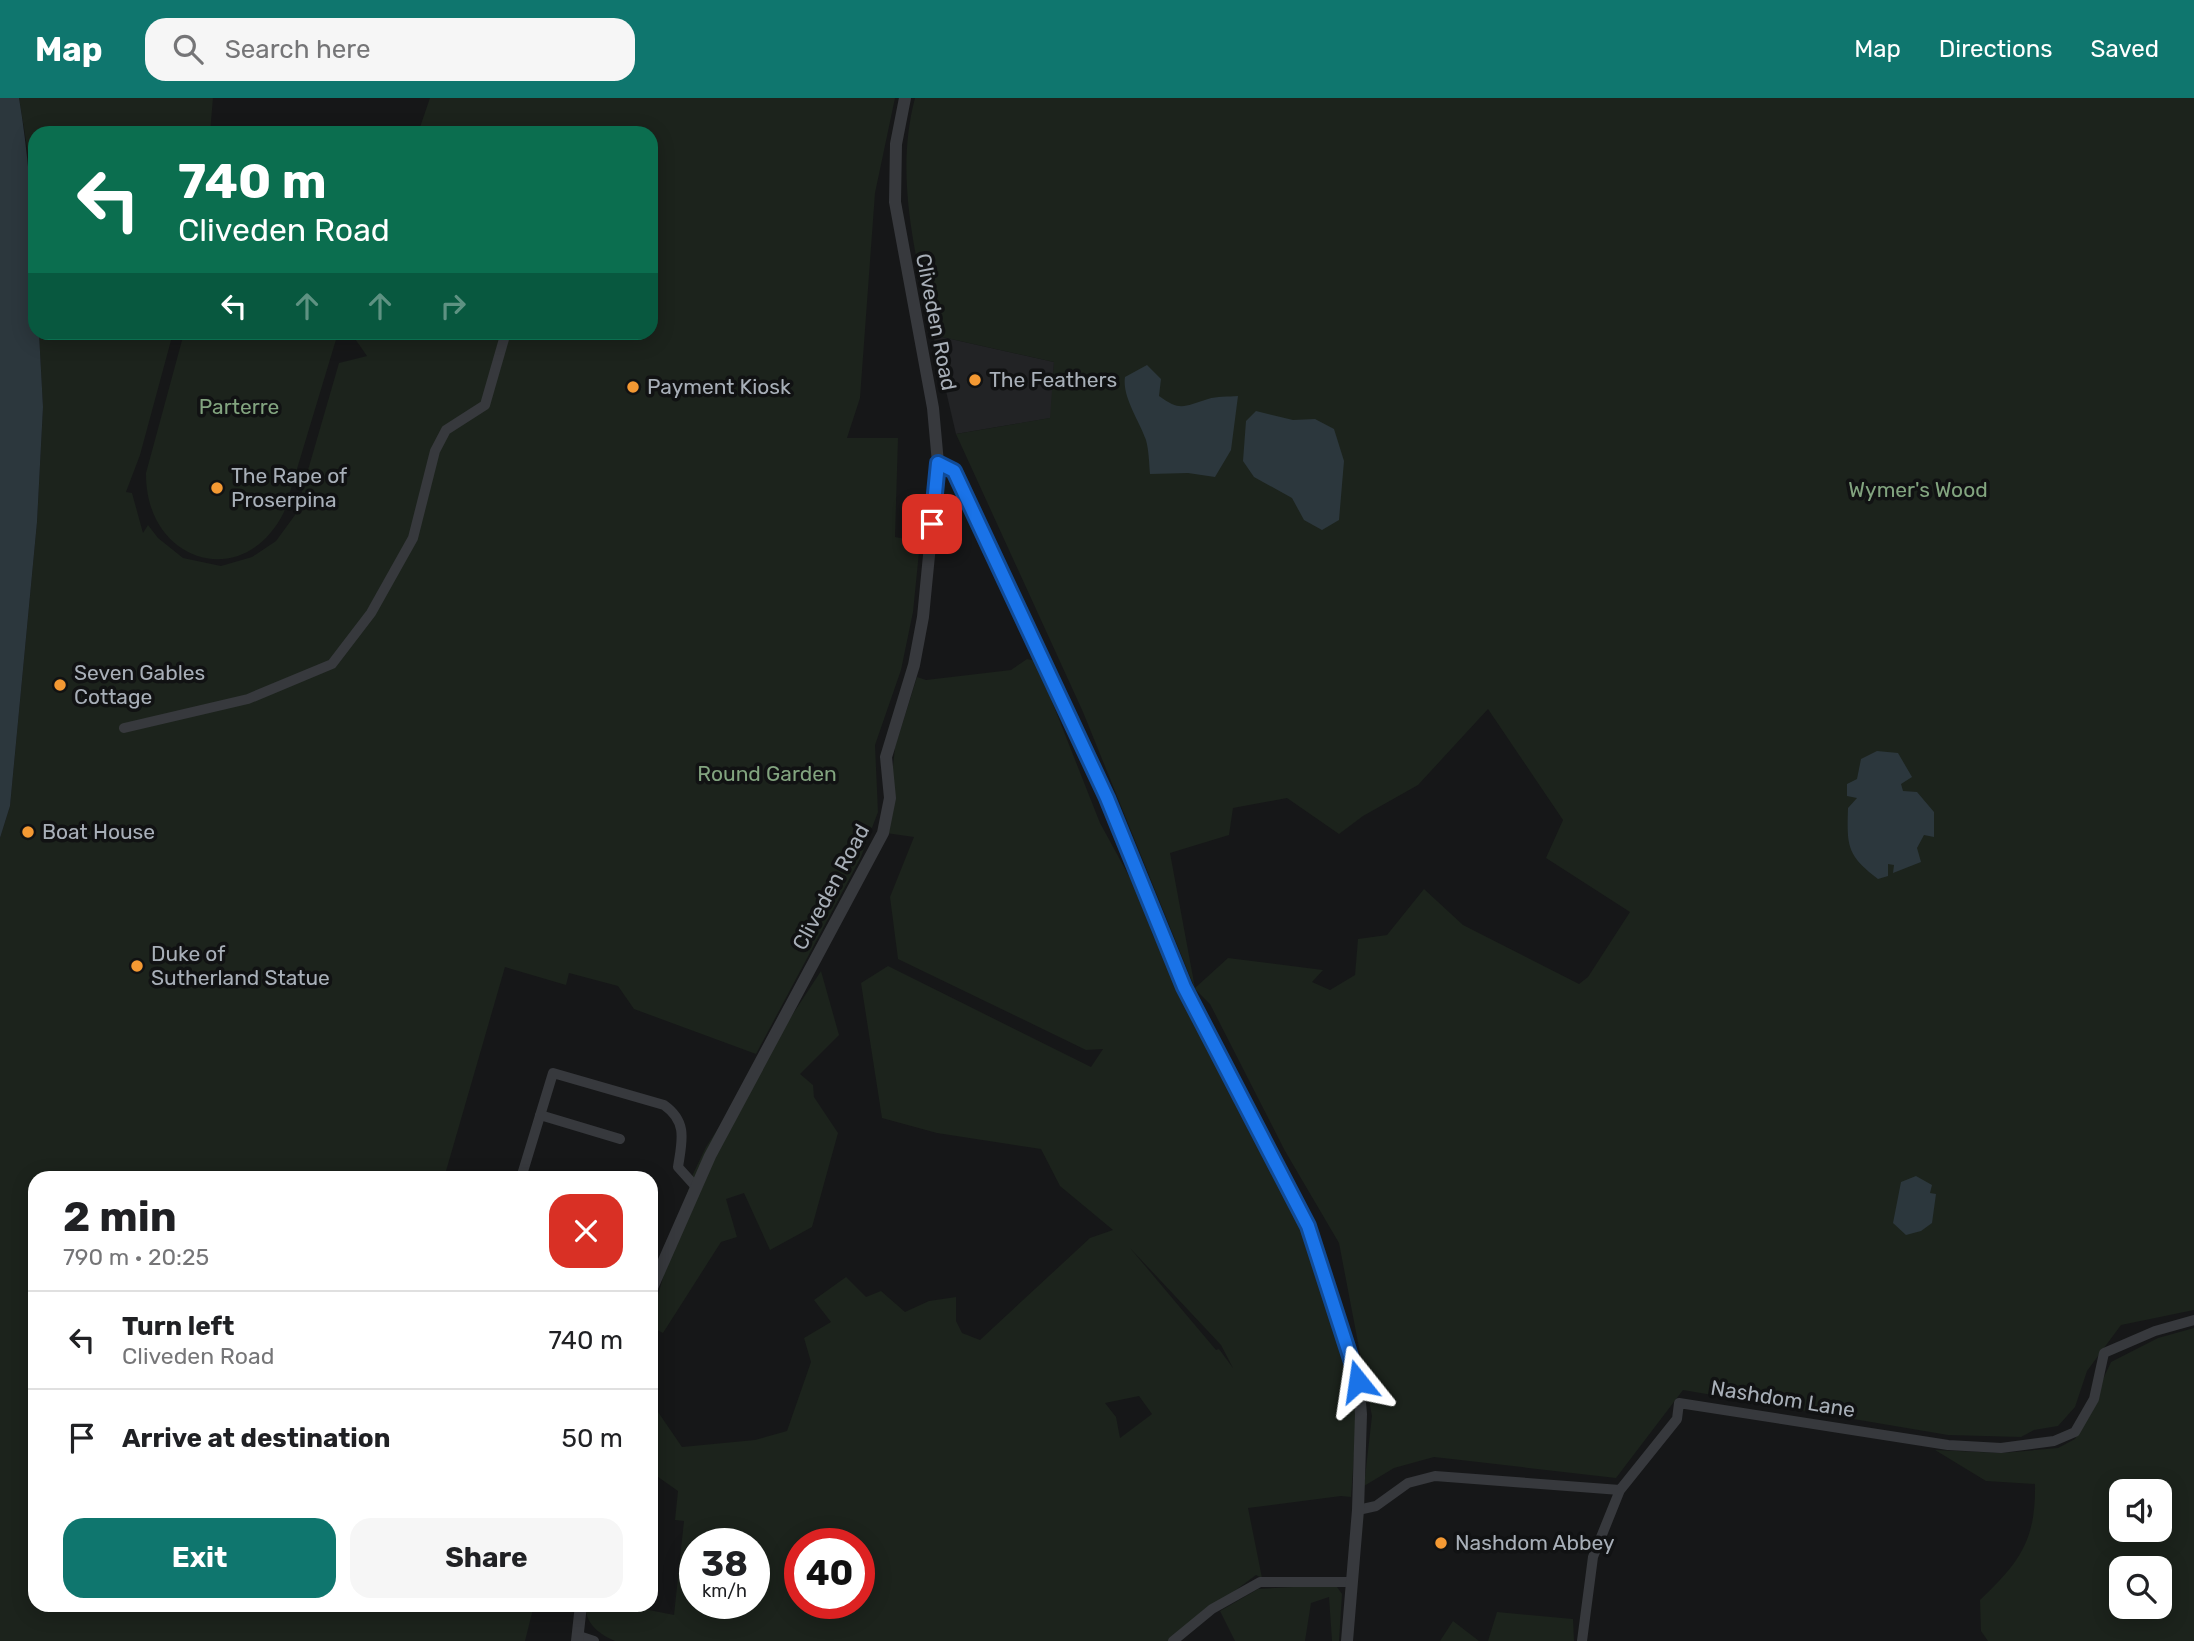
<!DOCTYPE html>
<html lang="en">
<head>
<meta charset="utf-8">
<style>
	:root { --surface:#fff; --page:#f6f6f6; --text:#202124; --muted:#757577; --line:#e0e0e0; --accent:#0f766e }
	body { margin:0; font-family:Rubik,sans-serif; background:var(--page); color:var(--text); height:100vh; display:flex; flex-direction:column; font-size:26px; white-space:nowrap }
	* { box-sizing:border-box; margin:0 }
	p { font-size:23px; color:var(--muted) }
	.icon { flex:none; width:38px; height:38px; fill:none; stroke:currentColor; stroke-width:2; stroke-linecap:round; stroke-linejoin:round }
	.map { position:relative; flex:1; overflow:hidden }
	.details { position:absolute; left:28px; top:1073px; width:630px; height:441px; display:flex; flex-direction:column; background:var(--surface); border-radius:21px; box-shadow:0 4px 18px #0003 }
	.details>* { flex:none }
	.banner { position:absolute; left:28px; top:28px; width:630px; height:214px; border-radius:21px; box-shadow:0 4px 18px #0003; background:#0b6e4f; color:#fff; overflow:hidden }
	.controls { position:absolute; left:2109px; top:1381px; display:grid; gap:14px }
	.controls a { display:grid; place-items:center; width:63px; height:63px; border-radius:14px; background:var(--surface); box-shadow:0 4px 18px #0003; font-size:35px }
	.speed { position:absolute; left:679px; top:1430px; display:flex; gap:14px; font-size:35px; font-weight:700; text-align:center }
	.speed>* { display:grid; place-content:center; width:91px; height:91px; border-radius:50%; background:var(--surface); box-shadow:0 4px 18px #0003; line-height:1 }
	.speed small { font-size:18px; font-weight:400 }
	.speed .limit { border:10px solid #d22; background:#fff; color:#111 }
	.pin { position:absolute; display:grid; place-items:center; width:60px; height:60px; color:#fff; margin:-30px; border-radius:14px; box-shadow:0 4px 10px #0006 }
	.me { position:absolute; width:77px; margin:-38px; rotate:345deg; stroke-linejoin:round; filter:drop-shadow(0 0 5px #0008) }
	.turn { display:flex; align-items:center; gap:24px; height:147px; padding:0 35px; font-size:32px }
	.turn .icon { width:91px; height:91px; stroke-width:2.5 }
	.turn b { display:block; font-size:49px; line-height:60px }
	.lanes { display:flex; align-items:center; height:66px; padding:0 35px; background:#0003; justify-content:center; gap:35px; direction:ltr }
	.lanes .off { opacity:.35 }
	.round { display:grid; place-items:center; flex:none; width:74px; height:74px; border-radius:21px; background:var(--page) }
	.overview { display:flex; align-items:center; justify-content:space-between; height:119px; padding:0 35px }
	h1 { font-size:42px; font-weight:700; line-height:52px }
	.action { display:flex; gap:14px; margin-top:auto; padding:14px 35px }
	.action a { flex:1; height:80px; border-radius:21px; background:var(--accent); color:#fff; font-size:28px; font-weight:700; line-height:80px; text-align:center }
	.action a+a { background:var(--page); color:var(--text) }
	ul { padding:0; list-style:none }
	li { display:flex; align-items:center; gap:21px; height:98px; padding:0 35px; border-top:2px solid var(--line) }
	li div { flex:1 }
	li b { display:block; font-size:26px }
	li em { font-style:normal }
	header { display:flex; align-items:center; gap:42px; box-sizing:border-box; height:98px; padding:0 35px; background:var(--accent); color:#fff }
	header strong { font-size:33px }
	nav { display:flex; gap:38px; margin-inline-start:auto; font-size:24px }
	.search { width:490px; height:63px; background:var(--page); display:flex; align-items:center; gap:18px; box-sizing:border-box; padding:0 24px; border-radius:21px; color:var(--muted); font-size:26px }
	.map>svg:first-child { display:block }
	.built { fill:#222325 }
	.green { fill:#1c231c; fill-rule:evenodd }
	.water { fill:#2c373d }
	.lines { fill:none; stroke-linecap:round; stroke-linejoin:round }
	.minor { stroke:#37393d; stroke-width:10 }
	.tertiary { stroke:#37393d; stroke-width:12 }
	.route-casing { stroke:#114b97; stroke-width:18 }
	.route { stroke:#1a73e8; stroke-width:12 }
	.poi-dot { fill:#f49933; stroke:#111213; stroke-width:2.5 }
	.labels { text-anchor:middle; stroke-width:7; stroke-linejoin:round; paint-order:stroke }
	.street-label { font-size:21px; fill:#a8afb8; stroke:#111213 }
	.poi-label { font-size:21px; fill:#a8afb8; stroke:#111213; text-anchor:start }
	.park-label { font-size:21px; fill:#82a47f; stroke:#111213 }
</style>
</head>
<body>
<header>
<strong>Map</strong>
<div class="search"><svg class="icon" aria-label="search" viewBox="0 0 24 24"><circle cx="10" cy="10" r="6"/><path d="M15 15l6 6"/></svg>Search here</div>
<nav><a>Map</a><a>Directions</a><a>Saved</a></nav>
</header>
<div class="map">
<svg width="2194" height="1543" viewBox="0 0 2194 1543">
	<rect width="100%" height="100%" fill="#161718"/>
	<!-- built -->
	<path class="built" d="M933,237l121,27 -3,56 -95,16z"/>
	<!-- green -->
	<path class="green" d="M19,0h194l-3,35h-175v112l-6,-86z
		M430,0h465l-20,95 -15,205 -13,40h51l-3,99 25,5 -7,70 -12,58 -26,75 3,67 -17,45 -105,197 -122,-45 -16,-23 -49,-13 -3,12 -61,-18 -61,211h-409v427h499l-9,36h-525v-803l10,-32 27,-284 6,-115 -4,-74h134l-33,122 -14,37 6,1 11,40 5,-8 10,13 25,20 38,8 31,-9 24,-16 19,-26 44,-152 28,-7 -16,-23 300,-1v-199h-233z
		M915,0h1279v1212l-73,15 -34,46 -12,36 -17,19 -24,4 -13,7 -73,-2 -265,-45 -67,88 -182,-21 -40,11 -30,18 8,-70 -33,-173 -54,-92 -75,-147 -15,-15 -112,-277 -127,-278 94,-16 4,-56 -121,-27c-17,-78 -39,-158 -18,-237zM1488,611l75,111 -17,38 84,54 -42,65 -9,7 -116,-59 -39,-36 -37,46 -29,4 -3,36 -25,15 -18,-8 11,-12 -95,-12 -33,30 -25,-135 59,-18 4,-27 54,-10 52,36 24,-18 55,-31z
		M184,235h154l-54,179c-40,81 -139,51 -138,-39z
		M1027,561l9,2 64,162 35,64 18,48 83,169 60,102 22,51 30,106 9,51 -6,83 -10,-1 -93,12 14,70 -6,-3 -88,66h-553c-15,-6 -31,-18 -29,-36h38l50,10 10,-94 -9,-1 3,-29 -27,-19v-108l5,45 26,38 73,-7 32,-9 24,-69 -7,-24 27,-16 -17,-22 32,-23 20,20 15,-6 24,21 24,-11 27,-4v24l6,12 18,7 110,-102 23,-8 -53,-44 -19,-37 -104,-16 -55,-15 -21,-135 27,-17 203,101 12,-18 -17,1 -188,-91 -8,-62 24,-60 -28,-4 9,-86 22,-70 9,3 85,-10zM1130,1150l91,97 12,23 -14,-19 -3,1zM1139,1298l13,18 -32,24 -4,-21 -11,-14zM695,1446h59v59h-59zM800,1446h59v59h-59z
		M821,873l18,64 -39,39 13,11 1,12 24,36 -26,94 -42,23 -26,-57 -18,6 11,38 -16,5 -58,91 -12,-6v-8l42,-145 13,-27z
		M2194,1230v313h-206l-7,-10 -1,-31c39,-37 56,-59 55,-116l-49,-3 -51,-31 67,3 56,-5 17,-9 36,-77 47,-24zM2121,1393h39v39h-39zM2121,1470h39v38h-39z
		M1329,1487l8,2 5,7 -3,47h-7l-3,-44 -18,6 -6,38h-70l-15,-30 38,-22z
		M1497,1514l76,7 1,22h-86z
		M1453,1523l26,20h-39z"/>
	<!-- water -->
	<path class="water" d="M0,0h19c13,78 16,155 16,234l4,1 4,74 -6,115 -27,284 -10,32z
		M1147,267l14,14 -2,17c22,16 25,10 49,3 9,-3 20,-2 30,-3l-7,54 -16,27 -27,-4 -38,1c-1,-11 -1,-23 -4,-34 -7,-20 -24,-43 -21,-63z
		M1256,313l37,9 22,-1 19,10 10,32 -5,59 -17,10 -18,-10 -12,-22 -38,-21 -11,-16 3,-40z
		M1877,653l21,2 14,24 -11,7 2,7 14,1 17,20v25l-10,-2 -7,13 4,14 -28,11 1,-8 -6,-1v12l-10,3c-32,-24 -31,-34 -30,-71l9,-10 -10,-2v-12l10,-5 4,-20z
		M1916,1078l16,9 -2,8 6,1 -4,29 -11,8 -15,4 -13,-12 8,-41z"/>
	<g class="lines">
		<!-- minor -->
		<path class="minor" d="M124,630l124,-29 84,-35 39,-51 42,-75 22,-87 11,-21 39,-25 21,-73
			M540,1017l80,24
			M521,1080l32,-105 111,32c24,17 18,36 14,62l18,20
			M1358,1412l18,-4 32,-23 27,-7 185,14 57,-71 2,-16 269,42 53,3 53,-7 21,-9 19,-33 10,-46 51,-22 39,-11
			M579,1538l15,5
			M1173,1543l39,-32 48,-27h91
			M1582,1543l11,-84 27,-67"/>
		<!-- tertiary -->
		<path class="tertiary" d="M938,365l16,8 153,327 77,189 48,97 59,105 25,55 33,102 9,35 3,33 -3,96 -11,131
			M651,1192l59,-134 173,-323 7,-35 -4,-41 28,-92 9,-48 15,-154 -5,-55 -38,-206 1,-58 9,-46
			M577,1543l4,-36"/>
	</g>
	<g class="lines">
		<defs>
			<path id="route" d="M932,426l6,-61 16,8 153,327 77,189 124,239 50,155"/>
		</defs>
		<!-- route casing -->
		<use href="#route" class="route-casing"/>
		<!-- route -->
		<use href="#route" class="route"/>
	</g>
	<!-- markers -->
	<g class="poi-dot">
		<circle cx="975" cy="282" r="7"/>
		<circle cx="633" cy="289" r="7"/>
		<circle cx="217" cy="390" r="7"/>
		<circle cx="60" cy="587" r="7"/>
		<circle cx="28" cy="734" r="7"/>
		<circle cx="137" cy="868" r="7"/>
		<circle cx="1441" cy="1445" r="7"/>
	</g>
	<g class="labels">
		<!-- street labels -->
		<g class="street-label">
			<text transform="translate(936 224) rotate(79)" y="7">Cliveden Road</text>
			<text transform="translate(831 789) rotate(-62)" y="7">Cliveden Road</text>
			<text transform="translate(1783 1301) rotate(9)" y="7">Nashdom Lane</text>
		</g>
		<!-- poi labels -->
		<g class="poi-label">
			<text x="989" y="289">The Feathers</text>
			<text x="647" y="296">Payment Kiosk</text>
			<text x="231" y="385">The Rape of<tspan x="231" dy="24">Proserpina</tspan></text>
			<text x="74" y="582">Seven Gables<tspan x="74" dy="24">Cottage</tspan></text>
			<text x="42" y="741">Boat House</text>
			<text x="151" y="863">Duke of<tspan x="151" dy="24">Sutherland Statue</tspan></text>
			<text x="1455" y="1452">Nashdom Abbey</text>
		</g>
		<!-- park labels -->
		<g class="park-label">
			<text x="239" y="316">Parterre</text>
			<text x="1918" y="399">Wymer's Wood</text>
			<text x="767" y="683">Round Garden</text>
		</g>
	</g>
</svg>
<div class="controls">
<a><svg class="icon" aria-label="sound" viewBox="0 0 24 24"><path d="M4 9h4l5-4v14l-5-4H4zM17 9q2 3 0 6"/></svg></a>
<a><svg class="icon" aria-label="search" viewBox="0 0 24 24"><circle cx="10" cy="10" r="6"/><path d="M15 15l6 6"/></svg></a>
</div>
<div class="speed"><div>38<small>km/h</small></div><div class="limit">40</div></div>
<div class="pin" style="left:932px;top:426px;background:#d93025"><svg class="icon" aria-label="arrive" viewBox="0 0 24 24"><path d="M6 21V4h12l-3 4 3 4H6"/></svg></div>
<svg class="me" style="left:1358px;top:1283px" viewBox="-20 -20 40 40"><path d="M0-17L14 15 0 8-14 15z" fill="#1a73e8" stroke="#fff" stroke-width="4"/></svg>
<div class="banner">
<div class="turn"><svg class="icon" aria-label="left" viewBox="0 0 24 24"><path d="M17 20v-9H6M10 6l-5 5 5 5"/></svg><div><b>740 m</b>Cliveden Road</div></div>
<div class="lanes"><svg class="icon" aria-label="left" viewBox="0 0 24 24"><path d="M17 20v-9H6M10 6l-5 5 5 5"/></svg><svg class="icon off" aria-label="ahead" viewBox="0 0 24 24"><path d="M12 20V5M6 11l6-6 6 6"/></svg><svg class="icon off" aria-label="ahead" viewBox="0 0 24 24"><path d="M12 20V5M6 11l6-6 6 6"/></svg><svg class="icon off" aria-label="right" viewBox="0 0 24 24"><path d="M7 20v-9h11M14 6l5 5-5 5"/></svg></div>
</div>
<section class="details">
<div class="overview"><div><h1>2 min</h1><p>790 m · 20:25</p></div><a class="round" style="background:#d93025;color:#fff"><svg class="icon" aria-label="close" viewBox="0 0 24 24"><path d="M6 6l12 12M18 6L6 18"/></svg></a></div>
<ul>
<li><svg class="icon" aria-label="left" viewBox="0 0 24 24"><path d="M17 20v-9H6M10 6l-5 5 5 5"/></svg><div><b>Turn left</b><p>Cliveden Road</p></div><em>740 m</em></li>
<li><svg class="icon" aria-label="arrive" viewBox="0 0 24 24"><path d="M6 21V4h12l-3 4 3 4H6"/></svg><div><b>Arrive at destination</b></div><em>50 m</em></li>
</ul>
<div class="action"><a>Exit</a><a>Share</a></div>
</section>
</div>
</body>
</html>
